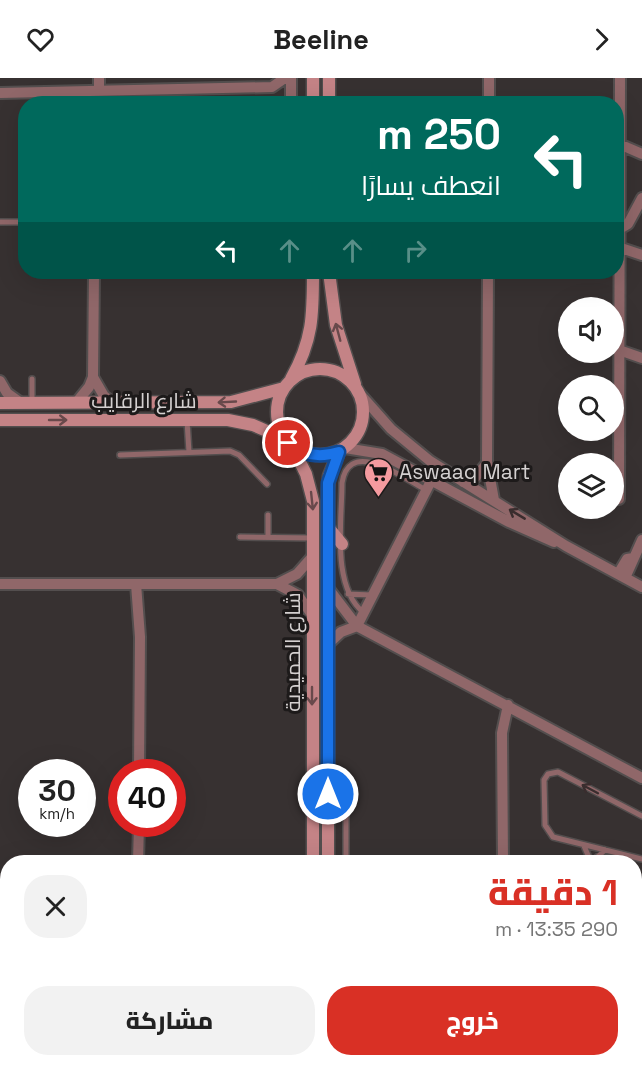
<!DOCTYPE html>
<html lang="ar">
<head>
<meta charset="utf-8">
<style>
	:root { --surface:#fff; --page:#f2f2f2; --text:#222; --muted:#767676; --accent:#d93025 }
	body { margin:0; font-family:"Space Grotesk",Cairo,sans-serif; background:var(--page); color:var(--text); direction:rtl; height:100vh; display:flex; flex-direction:column; font-size:22px; white-space:nowrap }
	* { box-sizing:border-box; margin:0 }
	p { font-size:20px; color:var(--muted) }
	.icon { flex:none; width:33px; height:33px; fill:none; stroke:currentColor; stroke-width:2; stroke-linecap:round; stroke-linejoin:round }
	.map { position:relative; flex:1; overflow:hidden; direction:ltr }
	.panel { position:absolute; left:0px; top:777px; width:642px; height:212px; display:flex; flex-direction:column; background:var(--surface); border-radius:24px 24px 0 0; box-shadow:0 6px 24px #0002; direction:rtl }
	.panel>* { flex:none }
	.banner { position:absolute; left:18px; top:18px; width:606px; height:183px; border-radius:24px; box-shadow:0 6px 24px #0002; direction:rtl; background:#00695c; color:#fff; overflow:hidden }
	.controls { position:absolute; left:558px; top:219px; display:grid; gap:12px }
	.controls a { display:grid; place-items:center; width:66px; height:66px; border-radius:50%; background:var(--surface); box-shadow:0 6px 24px #0002; font-size:30px }
	.speed { position:absolute; left:18px; top:681px; display:flex; gap:12px; font-size:30px; font-weight:700; text-align:center }
	.speed>* { display:grid; place-content:center; width:78px; height:78px; border-radius:50%; background:var(--surface); box-shadow:0 6px 24px #0002; line-height:1 }
	.speed small { font-size:15px; font-weight:400 }
	.speed .limit { border:9px solid #d22; background:#fff; color:#111 }
	.pin { position:absolute; display:grid; place-items:center; width:51px; height:51px; color:#fff; margin:-26px; border:3px solid #fff; border-radius:50%; box-shadow:0 2px 6px #0007 }
	.me { position:absolute; width:66px; margin:-33px; rotate:0deg; stroke-linejoin:round; filter:drop-shadow(0 0 4px #0008) }
	.turn { display:flex; align-items:center; gap:21px; height:126px; padding:0 24px; font-size:27px }
	.turn .icon { width:78px; height:78px; stroke-width:2.5 }
	.turn b { display:block; font-size:42px; line-height:51px }
	.lanes { display:flex; align-items:center; height:57px; padding:0 24px; background:#0003; justify-content:center; gap:30px; direction:ltr }
	.lanes .off { opacity:.35 }
	.round { display:grid; place-items:center; flex:none; width:63px; height:63px; border-radius:24px; background:var(--page) }
	.headline { display:flex; align-items:center; justify-content:space-between; height:102px; padding:0 24px }
	h1 { font-size:36px; font-weight:800; line-height:45px; color:var(--accent) }
	.cta { display:flex; gap:12px; margin-top:auto; padding:12px 24px }
	.cta a { flex:1; height:69px; border-radius:24px; background:var(--accent); color:#fff; font-size:24px; font-weight:800; line-height:69px; text-align:center }
	.cta a+a { background:var(--page); color:var(--text) }
	header { display:flex; justify-content:space-between; align-items:center; height:78px; padding:0 24px; background:var(--surface); font-size:27px; font-weight:800 }
	.map>svg:first-child { display:block }
	.lines { fill:none; stroke-linecap:round; stroke-linejoin:round }
	.lane-casing { stroke:#534e4e; stroke-width:8 }
	.street-casing { stroke:#534e4e; stroke-width:14 }
	.secondary-casing { stroke:#534e4e; stroke-width:15 }
	.lane { stroke:#906769; stroke-width:5 }
	.street { stroke:#906769; stroke-width:10 }
	.secondary { stroke:#c48386; stroke-width:12 }
	.oneway { stroke:#68494b }
	.oneway2 { stroke:#3a2d2e }
	.route-casing { stroke:#114b97; stroke-width:15 }
	.route { stroke:#1a73e8; stroke-width:10 }
	.labels { text-anchor:middle; stroke-width:6; stroke-linejoin:round; paint-order:stroke }
	.street-label { font-size:21px; fill:#d4d0d0; stroke:#1d1a1a }
	.poi-label { font-size:21px; fill:#d4d0d0; stroke:#1d1a1a; text-anchor:start }
</style>
</head>
<body>
<header><svg class="icon" aria-label="forward" viewBox="0 0 24 24"><path d="M9 5l7 7-7 7"/></svg>Beeline<svg class="icon" aria-label="heart" viewBox="0 0 24 24"><path d="M12 20l-8-8c-3-5 5-10 8-4 3-6 11-1 8 4z"/></svg></header>
<div class="map">
<svg width="642" height="988" viewBox="0 0 642 988">
	<rect width="100%" height="100%" fill="#373131"/>
	<g class="lines">
		<defs>
			<path id="lane" d="M0,144h26
				M32,301v22
				M187,343l2,31
				M120,377l110,-4 9,4 28,29
				M240,459l73,1
				M268,459v-22
				M348,516l23,1
				M364,535c-33,-26 -22,-92 -22,-130 7,-47 63,-4 84,7
				M328,716l13,2 5,5v61
				M642,738l-84,-44 -10,2 -4,6 1,45 8,12 89,22
				M584,768l7,16
				M592,784l13,-12"/>
			<path id="street" d="M291,0v26
				M99,13v-13
				M0,15l272,-6 13,-9
				M489,26v-26
				M619,66l23,10
				M618,152l10,-6 14,-26
				M618,169l24,8
				M488,194l-1,190 7,38
				M619,272l23,8
				M93,299l11,19 9,7
				M0,303l7,12 14,10
				M360,316l31,35 39,32 136,85 76,41
				M76,325l13,-16 4,-10 1,-105
				M345,370l37,6 127,68 45,20
				M463,404l12,-4 12,-15
				M619,421l1,-421
				M618,496l9,-15 6,-1
				M625,500l17,-38
				M0,506h277l21,11 14,20
				M136,506l4,53 -1,135
				M277,506l20,-10 15,-17
				M328,510l29,38 285,152
				M328,566l13,-12 16,-6 74,-145
				M138,784l1,-38
				M503,784l-1,-129 6,-28
				M634,824l8,2
				M0,976l8,1
				M39,981l73,7
				M592,981l33,7
				M137,988v-7
				M501,988v-7"/>
			<path id="secondary" d="M313,0v26
				M329,26v-26
				M329,194l7,53 19,59
				M277 334a43 43 0 1 1 86 0a43 43 0 1 1-86 0Z
				M291,301c22,-39 22,-64 22,-107
				M0,325l231,-1 53,-14
				M0,342h228l25,5 32,14
				M292,368l14,28 7,27v361
				M328,449l14,17
				M328,784v-372l1,-14 10,-24
				M313,988v-7
				M328,988v-7"/>
		</defs>
		<!-- lane casing -->
		<use href="#lane" class="lane-casing"/>
		<!-- street casing -->
		<use href="#street" class="street-casing"/>
		<!-- secondary casing -->
		<use href="#secondary" class="secondary-casing"/>
		<!-- lane -->
		<use href="#lane" class="lane"/>
		<!-- street -->
		<use href="#street" class="street"/>
		<!-- secondary -->
		<use href="#secondary" class="secondary"/>
	</g>
	<!-- one-way arrows -->
	<defs><path id="oneway-shaft" d="M-6 0H5M1.5-3L5.5 0L1.5 3" fill="none" stroke-width="1.6" stroke-linecap="round" stroke-linejoin="round" transform="scale(1.5)"/></defs>
	<g class="oneway">
		<use href="#oneway-shaft" transform="translate(338 254) rotate(-105)"/>
		<use href="#oneway-shaft" transform="translate(227 324) rotate(177)"/>
		<use href="#oneway-shaft" transform="translate(58 342)"/>
		<use href="#oneway-shaft" transform="translate(312 423) rotate(84)"/>
		<use href="#oneway-shaft" transform="translate(312 618) rotate(90)"/>
	</g>
	<g class="oneway2">
		<use href="#oneway-shaft" transform="translate(517 436) rotate(-149)"/>
		<use href="#oneway-shaft" transform="translate(590 711) rotate(-152)"/>
	</g>
	<g class="lines">
		<defs>
			<path id="route" d="M288,365c15,13 32,15 51,9l-11,31v311"/>
		</defs>
		<!-- route casing -->
		<use href="#route" class="route-casing"/>
		<!-- route -->
		<use href="#route" class="route"/>
	</g>
	<!-- icons -->
	<defs>
		<symbol id="supermarket-pin" viewBox="-11 -11 22 30"><path d="M0 17L-7.5 6A9.5 9.5 0 1 1 7.5 6Z" fill="#f49a9f" stroke="#1d1a1a"/><path d="M-6-5.5h2.5l.6 2H6L4.5 2H-2.5L-4.4-4H-6ZM-1.5 3.2a1.3 1.3 0 1 0 .1 0ZM3 3.2a1.3 1.3 0 1 0 .1 0Z" fill="#111"/></symbol>
	</defs>
	<g fill-rule="evenodd">
		<use href="#supermarket-pin" x="362" y="378" width="33" height="45"/>
	</g>
	<g class="labels">
		<!-- street labels -->
		<g class="street-label">
			<text x="144" y="330">شارع الرقايب</text>
			<text transform="translate(293 574) rotate(-90)" y="7">شارع الحميدية</text>
		</g>
		<!-- poi labels -->
		<g class="poi-label">
			<text x="399" y="401">Aswaaq Mart</text>
		</g>
	</g>
</svg>
<div class="controls">
<a><svg class="icon" aria-label="sound" viewBox="0 0 24 24"><path d="M4 9h4l5-4v14l-5-4H4zM17 9q2 3 0 6"/></svg></a>
<a><svg class="icon" aria-label="search" viewBox="0 0 24 24"><circle cx="10" cy="10" r="6"/><path d="M15 15l6 6"/></svg></a>
<a><svg class="icon" aria-label="layers" viewBox="0 0 24 24"><path d="M12 4l9 5-9 5-9-5zM3 14l9 5 9-5"/></svg></a>
</div>
<div class="speed"><div>30<small>km/h</small></div><div class="limit">40</div></div>
<div class="pin" style="left:288px;top:365px;background:#d93025"><svg class="icon" aria-label="arrive" viewBox="0 0 24 24"><path d="M6 21V4h12l-3 4 3 4H6"/></svg></div>
<svg class="me" style="left:328px;top:716px" viewBox="-20 -20 40 40"><circle r="17" fill="#1a73e8" stroke="#fff" stroke-width="3"/><path d="M0-11L8 9 0 5-8 9z" fill="#fff"/></svg>
<div class="banner">
<div class="turn"><svg class="icon" aria-label="left" viewBox="0 0 24 24"><path d="M17 20v-9H6M10 6l-5 5 5 5"/></svg><div><b>250 m</b>انعطف يسارًا</div></div>
<div class="lanes"><svg class="icon" aria-label="left" viewBox="0 0 24 24"><path d="M17 20v-9H6M10 6l-5 5 5 5"/></svg><svg class="icon off" aria-label="ahead" viewBox="0 0 24 24"><path d="M12 20V5M6 11l6-6 6 6"/></svg><svg class="icon off" aria-label="ahead" viewBox="0 0 24 24"><path d="M12 20V5M6 11l6-6 6 6"/></svg><svg class="icon off" aria-label="right" viewBox="0 0 24 24"><path d="M7 20v-9h11M14 6l5 5-5 5"/></svg></div>
</div>
<section class="panel">
<div class="headline"><div><h1>1 دقيقة</h1><p>290 m · 13:35</p></div><a class="round"><svg class="icon" aria-label="close" viewBox="0 0 24 24"><path d="M6 6l12 12M18 6L6 18"/></svg></a></div>
<div class="cta"><a>خروج</a><a>مشاركة</a></div>
</section>
</div>
</body>
</html>
